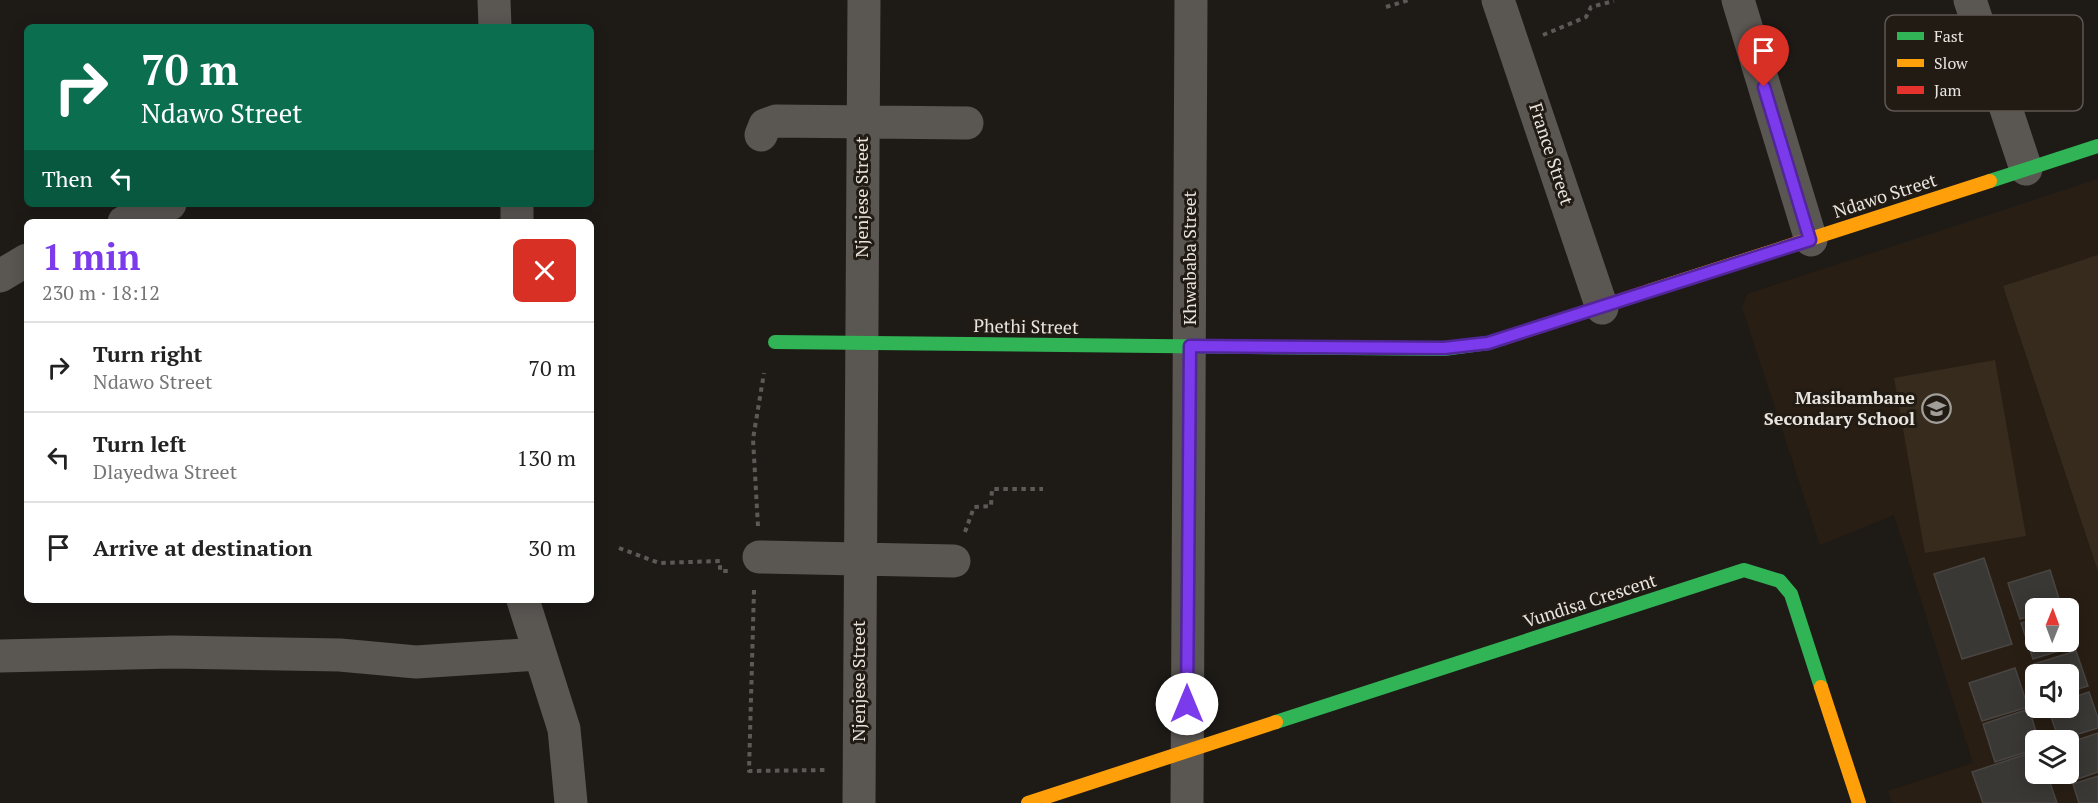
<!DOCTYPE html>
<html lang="en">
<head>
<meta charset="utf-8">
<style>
	:root { --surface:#fff; --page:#f2f2f2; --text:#222; --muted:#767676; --line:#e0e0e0; --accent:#7c3aed }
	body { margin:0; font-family:"PT Serif",serif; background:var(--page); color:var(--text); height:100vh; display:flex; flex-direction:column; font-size:22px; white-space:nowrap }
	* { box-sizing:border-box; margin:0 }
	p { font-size:20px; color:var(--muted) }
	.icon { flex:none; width:33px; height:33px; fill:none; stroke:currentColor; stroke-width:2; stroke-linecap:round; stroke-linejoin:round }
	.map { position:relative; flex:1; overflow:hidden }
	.side { position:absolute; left:24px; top:219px; width:570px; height:384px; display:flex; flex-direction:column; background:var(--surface); border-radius:9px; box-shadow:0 3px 15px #0003 }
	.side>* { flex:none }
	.guide { position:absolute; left:24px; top:24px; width:570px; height:183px; border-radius:9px; box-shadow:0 3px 15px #0003; background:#0b6e4f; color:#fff; overflow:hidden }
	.needle { width:39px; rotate:1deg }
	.tools { position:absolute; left:2025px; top:598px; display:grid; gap:12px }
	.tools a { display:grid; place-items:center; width:54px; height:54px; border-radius:9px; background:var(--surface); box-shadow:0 3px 15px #0003; font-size:30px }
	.pin { position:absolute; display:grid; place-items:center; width:51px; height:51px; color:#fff; margin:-62px -26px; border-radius:50% 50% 50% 0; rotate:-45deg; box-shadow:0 0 6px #0007 }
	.pin .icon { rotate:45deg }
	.me { position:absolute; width:66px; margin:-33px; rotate:0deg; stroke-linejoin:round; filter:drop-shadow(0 0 4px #0008) }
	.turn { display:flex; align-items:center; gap:21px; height:126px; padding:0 18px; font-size:27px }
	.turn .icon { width:78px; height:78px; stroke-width:2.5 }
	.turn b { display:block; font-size:42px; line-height:51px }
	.then { display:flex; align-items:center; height:57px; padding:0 18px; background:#0003; gap:12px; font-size:22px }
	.round { display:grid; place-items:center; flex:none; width:63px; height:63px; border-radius:9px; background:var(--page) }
	.head { display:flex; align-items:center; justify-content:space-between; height:102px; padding:0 18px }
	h1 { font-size:36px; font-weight:800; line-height:45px; color:var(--accent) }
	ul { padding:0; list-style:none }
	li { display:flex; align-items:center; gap:18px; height:90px; padding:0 18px; border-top:2px solid var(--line) }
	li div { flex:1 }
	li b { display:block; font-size:22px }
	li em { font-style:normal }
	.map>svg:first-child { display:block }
	.built { fill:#281e14; fill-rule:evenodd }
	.green { fill:#372b1d }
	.building { fill:#3a3835; stroke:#484542; stroke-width:1.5 }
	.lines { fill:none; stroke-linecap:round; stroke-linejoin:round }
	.path { stroke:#5c5a57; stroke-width:4; stroke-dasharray:4.5 4.5; stroke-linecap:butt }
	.street { stroke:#5a5652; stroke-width:33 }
	.fast { stroke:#30b455; stroke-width:14 }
	.slow { stroke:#ff9f0a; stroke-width:14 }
	.jam { stroke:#e5322d; stroke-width:14 }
	.route-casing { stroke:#51269a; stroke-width:15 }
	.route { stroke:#7c3aed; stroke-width:10 }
	.labels { text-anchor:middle; stroke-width:6; stroke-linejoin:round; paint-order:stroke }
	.street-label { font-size:18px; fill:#e8e4df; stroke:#211b14 }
	.poi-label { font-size:18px; font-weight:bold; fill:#e8e4df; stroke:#211b14; text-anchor:end }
	.key { fill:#211b14; stroke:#5d5751; stroke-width:1.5 }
	.key-label { font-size:16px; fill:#e8e4df }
</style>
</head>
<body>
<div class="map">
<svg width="2098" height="803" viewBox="0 0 2098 803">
	<rect width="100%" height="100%" fill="#1e1b17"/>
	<!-- built -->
	<path class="built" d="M2098,179v624h-206l-4,-12 85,-28 -79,-248 -74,30 -78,-238 5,-13zM2036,609h32v33h-32zM2036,675h32v33h-32zM2036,741h32v33h-32z"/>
	<!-- green -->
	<path class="green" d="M2098,255v316l-95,-285z
		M1995,360l31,176 -101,17 -31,-175z"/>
	<!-- building -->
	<path class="building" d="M1984,558l28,86 -50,15 -28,-85z
		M2050,570l11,35 -25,4v5l-16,5 -12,-36z
		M2036,619v23h32v-15l7,19 -42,13 -12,-36z
		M2076,651l12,35 -20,6v-17h-30l-4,-11z
		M2015,668l13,39 -46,14 -13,-38z
		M2089,692l9,26v10l-39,12 -11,-32h20v-9z
		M2029,709l10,32h-3v8l-41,13 -12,-38z
		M2098,733v39l-26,9 -4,-12v-26z
		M2036,751v23h11l10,29h-74l-11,-31z
		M2098,776v27h-19l-6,-19z"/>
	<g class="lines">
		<!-- path -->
		<path class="path" d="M1386,7l23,-7
			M1543,35l43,-18 5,-10 23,-6
			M758,526l-5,-87 11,-66
			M965,532l9,-25 17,-1 1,-17h51
			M619,548l40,15 61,-2v10h9
			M754,590l-5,181 78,-1"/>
		<!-- street -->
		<path class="street" d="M494,0l1,27
			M1498,0l104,308
			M1738,0l73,240
			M1970,0l56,169
			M761,135l4,-10 11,-4 191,2
			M517,204v18
			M124,222l46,-18
			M0,276l27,-16
			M759,557l195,4
			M523,600l41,129 7,74
			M0,656l173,-4 167,3 76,7 123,-8
			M859,803l5,-803
			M1187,803l4,-803"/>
		<!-- fast -->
		<path class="fast" d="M1990,181l108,-35
			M775,342l669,7 44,-6 16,-5
			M1276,722l468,-152 36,11 11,13 30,93"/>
		<!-- slow -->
		<path class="slow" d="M1649,291l341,-110
			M1821,687l38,116
			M1028,803l248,-81"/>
		<!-- jam -->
		<path class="jam" d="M1504,338l145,-47"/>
	</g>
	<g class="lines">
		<defs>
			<path id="route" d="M1187,704l3,-358 254,2 44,-5 322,-103 -46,-153"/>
		</defs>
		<!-- route casing -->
		<use href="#route" class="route-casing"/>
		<!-- route -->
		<use href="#route" class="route"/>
	</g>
	<!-- icons -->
	<defs>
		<symbol id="school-ring" viewBox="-11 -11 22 22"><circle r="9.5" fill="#211b14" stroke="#a19e99" stroke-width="1.5"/><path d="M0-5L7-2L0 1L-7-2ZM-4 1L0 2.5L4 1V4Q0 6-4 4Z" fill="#a19e99"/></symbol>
	</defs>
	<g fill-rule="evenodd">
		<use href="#school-ring" x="1920" y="392" width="33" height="33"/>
	</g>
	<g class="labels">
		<!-- street labels -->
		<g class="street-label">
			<text transform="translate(1551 154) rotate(72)" y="6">France Street</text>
			<text transform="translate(1885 196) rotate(-18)" y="6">Ndawo Street</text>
			<text transform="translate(862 197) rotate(-90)" y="6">Njenjese Street</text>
			<text transform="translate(1190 258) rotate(-90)" y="6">Khwababa Street</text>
			<text transform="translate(1026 327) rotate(1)" y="6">Phethi Street</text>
			<text transform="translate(1590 601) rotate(-18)" y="6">Vundisa Crescent</text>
			<text transform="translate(859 681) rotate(-90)" y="6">Njenjese Street</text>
		</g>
		<!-- poi labels -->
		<g class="poi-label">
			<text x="1915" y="404">Masibambane<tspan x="1915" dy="21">Secondary School</tspan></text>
		</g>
	</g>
	<!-- legend -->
	<rect x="1885" y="15" width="198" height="96" rx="9" class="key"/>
	<rect x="1897" y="32" width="27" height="8" fill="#30b455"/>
	<rect x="1897" y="59" width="27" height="8" fill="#ff9f0a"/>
	<rect x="1897" y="86" width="27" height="8" fill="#e5322d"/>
	<g class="key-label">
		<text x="1934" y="42">Fast</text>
		<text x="1934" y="69">Slow</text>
		<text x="1934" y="96">Jam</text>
	</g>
</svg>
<div class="tools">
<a><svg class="needle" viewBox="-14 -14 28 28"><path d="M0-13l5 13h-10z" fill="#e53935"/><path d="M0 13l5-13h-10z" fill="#767676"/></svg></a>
<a><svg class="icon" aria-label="sound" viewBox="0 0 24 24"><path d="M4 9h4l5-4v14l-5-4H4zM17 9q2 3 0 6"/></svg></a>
<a><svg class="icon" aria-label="layers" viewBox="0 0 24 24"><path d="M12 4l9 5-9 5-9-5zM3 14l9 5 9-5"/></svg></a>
</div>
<div class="pin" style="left:1764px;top:87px;background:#d93025"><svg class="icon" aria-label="arrive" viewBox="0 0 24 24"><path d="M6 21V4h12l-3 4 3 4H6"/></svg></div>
<svg class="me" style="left:1187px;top:704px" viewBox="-20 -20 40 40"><circle r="19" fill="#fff"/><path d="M0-13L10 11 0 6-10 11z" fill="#7c3aed"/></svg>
<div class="guide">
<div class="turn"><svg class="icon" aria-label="right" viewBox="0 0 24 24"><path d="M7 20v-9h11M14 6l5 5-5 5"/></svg><div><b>70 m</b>Ndawo Street</div></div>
<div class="then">Then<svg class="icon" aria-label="left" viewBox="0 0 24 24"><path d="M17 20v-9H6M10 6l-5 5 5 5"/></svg></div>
</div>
<section class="side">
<div class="head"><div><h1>1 min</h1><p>230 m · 18:12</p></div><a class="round" style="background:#d93025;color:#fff"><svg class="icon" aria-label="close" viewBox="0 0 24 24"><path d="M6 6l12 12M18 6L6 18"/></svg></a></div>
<ul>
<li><svg class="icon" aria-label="right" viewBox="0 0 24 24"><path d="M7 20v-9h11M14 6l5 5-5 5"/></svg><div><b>Turn right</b><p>Ndawo Street</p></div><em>70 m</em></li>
<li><svg class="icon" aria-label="left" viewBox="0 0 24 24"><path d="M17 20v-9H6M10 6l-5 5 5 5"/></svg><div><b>Turn left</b><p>Dlayedwa Street</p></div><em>130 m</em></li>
<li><svg class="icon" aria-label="arrive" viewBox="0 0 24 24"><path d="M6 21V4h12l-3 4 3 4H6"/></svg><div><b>Arrive at destination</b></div><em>30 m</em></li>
</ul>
</section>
</div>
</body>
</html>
